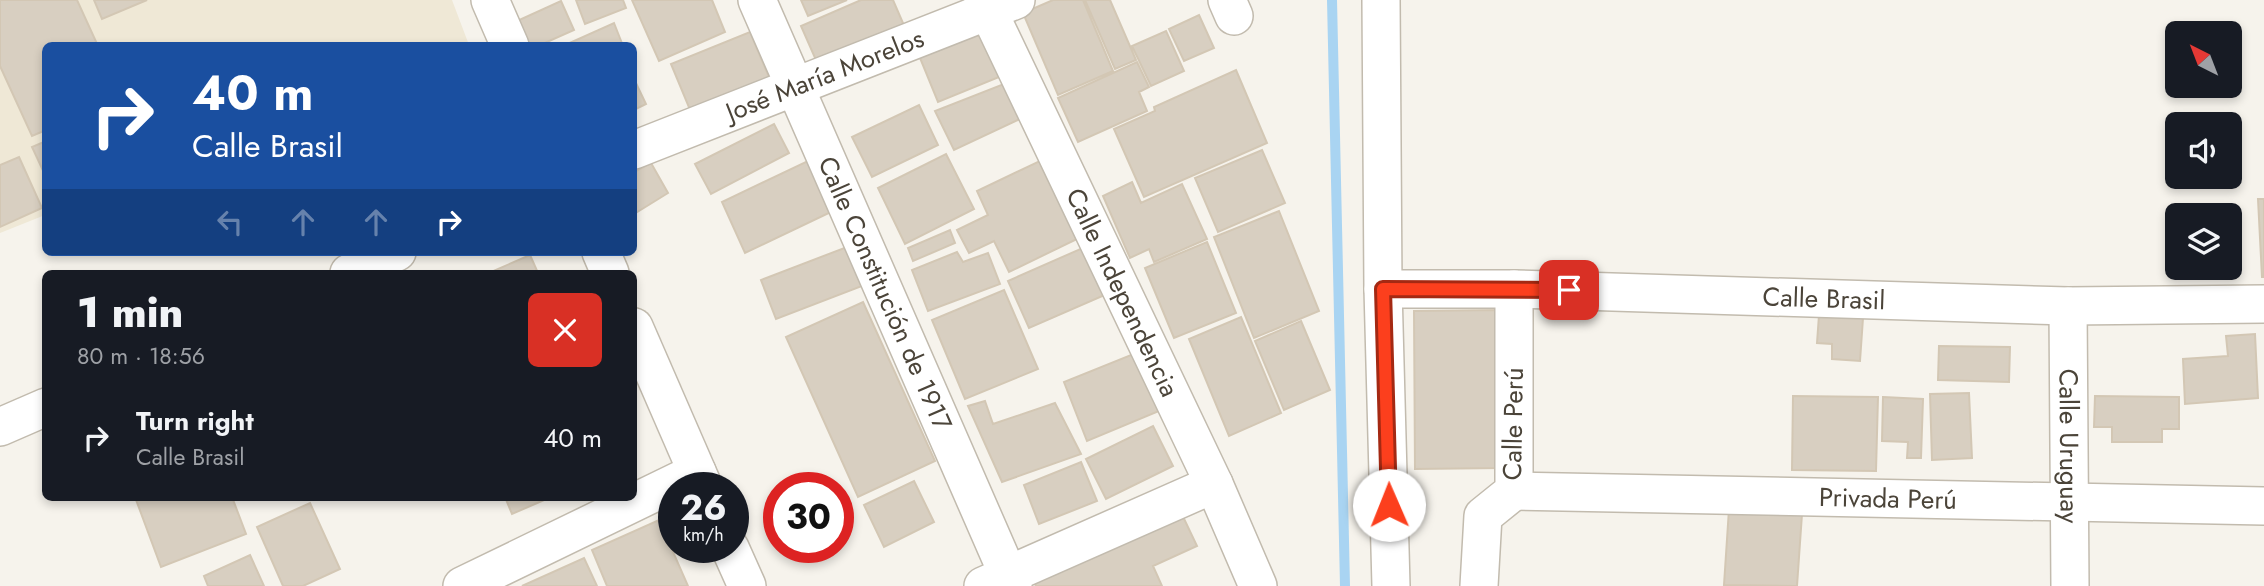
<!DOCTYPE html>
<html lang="en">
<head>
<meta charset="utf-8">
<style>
	:root { --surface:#171b24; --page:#242831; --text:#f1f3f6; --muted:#9ea1a6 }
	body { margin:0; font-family:Jost,sans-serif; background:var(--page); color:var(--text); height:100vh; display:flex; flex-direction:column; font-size:26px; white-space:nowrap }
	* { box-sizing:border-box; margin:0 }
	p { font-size:23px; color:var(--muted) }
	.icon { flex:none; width:38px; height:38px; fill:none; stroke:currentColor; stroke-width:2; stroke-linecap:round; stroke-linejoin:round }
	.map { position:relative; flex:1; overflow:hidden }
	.details { position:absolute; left:42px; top:270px; width:595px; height:231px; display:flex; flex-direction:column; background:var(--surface); border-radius:10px; box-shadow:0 4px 10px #0003 }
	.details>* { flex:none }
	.hud { position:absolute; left:42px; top:42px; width:595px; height:214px; border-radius:10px; box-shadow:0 4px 10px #0003; background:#1a4fa0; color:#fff; overflow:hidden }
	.needle { width:46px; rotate:318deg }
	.buttons { position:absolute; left:2165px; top:21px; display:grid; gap:14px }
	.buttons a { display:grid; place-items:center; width:77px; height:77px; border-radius:10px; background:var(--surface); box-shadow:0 4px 10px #0003; font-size:35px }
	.speed { position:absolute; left:658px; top:472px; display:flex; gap:14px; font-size:35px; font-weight:700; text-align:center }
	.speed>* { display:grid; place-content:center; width:91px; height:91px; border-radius:50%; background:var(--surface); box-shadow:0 4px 10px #0003; line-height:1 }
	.speed small { font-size:18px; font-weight:400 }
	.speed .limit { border:10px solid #d22; background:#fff; color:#111 }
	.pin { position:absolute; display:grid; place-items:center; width:60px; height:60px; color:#fff; margin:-30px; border-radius:14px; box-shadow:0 4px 10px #0006 }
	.me { position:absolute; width:77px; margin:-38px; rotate:359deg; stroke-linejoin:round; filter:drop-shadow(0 0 5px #0008) }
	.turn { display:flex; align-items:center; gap:24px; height:147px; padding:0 35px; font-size:32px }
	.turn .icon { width:91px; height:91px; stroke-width:2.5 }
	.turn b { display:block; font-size:49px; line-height:60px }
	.lanes { display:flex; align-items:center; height:66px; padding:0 35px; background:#0003; justify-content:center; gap:35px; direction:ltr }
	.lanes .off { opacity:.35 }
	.round { display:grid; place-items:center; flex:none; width:74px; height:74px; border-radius:10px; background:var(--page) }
	.head { display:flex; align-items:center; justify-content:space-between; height:119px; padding:0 35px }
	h1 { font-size:42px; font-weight:800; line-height:52px }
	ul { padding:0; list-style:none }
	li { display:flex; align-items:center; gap:21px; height:98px; padding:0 35px }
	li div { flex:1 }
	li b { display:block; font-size:26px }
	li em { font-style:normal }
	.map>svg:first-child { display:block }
	.education { fill:#efe8d6 }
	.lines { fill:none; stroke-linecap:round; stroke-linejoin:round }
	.stream { stroke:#a9d4f2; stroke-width:10 }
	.building { fill:#d8cfc1; stroke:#d3c7b4; stroke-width:2 }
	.street-casing { stroke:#c2bbae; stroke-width:40 }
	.street { stroke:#fff; stroke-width:37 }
	.route-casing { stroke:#a42913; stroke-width:18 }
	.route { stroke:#fc3f1d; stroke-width:12 }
	.labels { text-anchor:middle; stroke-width:5; stroke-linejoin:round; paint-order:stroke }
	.street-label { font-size:26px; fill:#4b4439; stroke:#fff }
</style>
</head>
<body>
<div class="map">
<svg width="2264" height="586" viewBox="0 0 2264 586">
	<rect width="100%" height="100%" fill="#f6f3ec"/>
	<!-- education -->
	<path class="education" d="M0,0h452l17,45 -423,1 -1,169 -45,18z"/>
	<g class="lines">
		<!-- stream -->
		<path class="stream" d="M1332,0l13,586"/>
	</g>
	<!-- building -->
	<path class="building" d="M0,0h77l21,46h-52v84l-14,6 -32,-70z
		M94,0h53l-45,19z
		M576,0h47l3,8 -41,16z
		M632,0h80l13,32 -66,29z
		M801,0h46l-39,16z
		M861,0h32l13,30 -87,37 -18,-41z
		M1053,0h30l30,71 -55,24 -35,-82z
		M1085,0h25l26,60 -21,9z
		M561,1l13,29 -36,16h-11l-10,-25z
		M1199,15l15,33 -30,13 -15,-32z
		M614,23l9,23h-60z
		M984,26l20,49 -66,27 -20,-49z
		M1166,31l18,40 -33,15 -19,-40z
		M750,32l22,52 -79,33 -22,-53z
		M1137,62l12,25 -10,5 8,19 -69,31 -20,-44z
		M1236,70l31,73 -123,54 -30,-68 41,-18 -1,-4z
		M634,79l12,25 -12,6z
		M1009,82l13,36 -68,32 -19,-39z
		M919,105l19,40 -66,32 -20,-40z
		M774,124l15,29 -78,41 -16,-30z
		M46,141v36l-14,-30z
		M1262,150l23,53 -67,29 -23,-54z
		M946,154l28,55 -69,35 -27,-56z
		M19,157l23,51 -42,19v-62z
		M810,160l23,51 -88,42 -23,-51z
		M1042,160l37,78 -70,34 -15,-31 -25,12 -12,-23 31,-15 -11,-24z
		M651,163l17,30 -34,21v-42z
		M1132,182l9,21 41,-19 25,55 -53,23 -5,-13 -19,9 -27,-62z
		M2258,199h6v78h-2z
		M1279,211l40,100 -65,27 -40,-101z
		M950,230l5,13 -42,18 -5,-13z
		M1207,242l29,71 -62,25 -29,-70z
		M847,247l15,39 -86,33 -15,-39z
		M1085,247l22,47 -78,34 -21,-47z
		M957,252l6,10 25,-9 12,31 -72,27 -16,-41z
		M530,255l8,18h-49z
		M1004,290l34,79 -73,30 -33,-79z
		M863,302l72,159 -77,36 -72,-160z
		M1500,310l1,158 -86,1 -1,-158z
		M1819,315l44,3 -3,43 -28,-2v-15l-15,-1z
		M1241,317l40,96 -52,23 -40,-97z
		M1301,321l29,69 -46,20 -29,-69z
		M2255,334l3,64 -73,6 -2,-45 45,-3 -2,-20z
		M1939,346l71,1 -1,35 -71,-2z
		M1136,353l23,58 -72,30 -23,-59z
		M1969,393l3,65 -40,2 -2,-66z
		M1793,396l85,1 -2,74 -84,-1z
		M2095,396l84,1v32h-17v13h-50v-15h-18z
		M1883,397l40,2 -2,59h-14l1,-16 -26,-1z
		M985,401l8,23 62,-21 26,51 -79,28 -34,-76z
		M1153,426l20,40 -67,33 -20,-40z
		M1081,462l16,39 -58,23 -15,-39z
		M914,481l20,41 -50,25 -20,-42z
		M135,497h97l14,37 -85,33z
		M505,497h46l-39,17z
		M310,503l30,66 -37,17h-20l-26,-59z
		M1177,504l20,42 -44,20 9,20h-126l-7,-14z
		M1729,509l73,5 -5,72 -73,-1z
		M659,520l29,66h-81l-15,-36z
		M250,555l14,31h-56l-4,-10z
		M584,558l13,28h-75z"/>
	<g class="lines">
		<defs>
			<g id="street">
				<path d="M490,0l20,46"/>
				<path id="s1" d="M757,0l256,586"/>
				<path id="s2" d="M983,0l231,484 44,102"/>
				<path d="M1227,0l7,16"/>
				<path d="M1381,0l2,289 8,297"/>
				<path id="s3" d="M634,150l382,-150"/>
				<path d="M601,252l9,21"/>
				<path d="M349,273l48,-21"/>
				<path id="s4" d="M1383,289h131l554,17 196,-2"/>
				<path id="s5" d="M2068,306l2,280"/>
				<path d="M634,327l70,161"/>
				<path d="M0,427l46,-20"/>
				<path id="s6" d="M1514,491l750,15"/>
				<path d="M730,548l17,38"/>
				<path d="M462,586l235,-114"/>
				<path d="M983,586l231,-102"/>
				<path d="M1479,586l4,-70 31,-25v-202"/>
			</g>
		</defs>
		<!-- street casing -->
		<use href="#street" class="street-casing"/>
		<!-- street -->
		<use href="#street" class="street"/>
	</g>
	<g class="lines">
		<defs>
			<path id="route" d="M1389,505l-6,-216 186,1"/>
		</defs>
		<!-- route casing -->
		<use href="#route" class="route-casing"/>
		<!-- route -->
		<use href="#route" class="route"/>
	</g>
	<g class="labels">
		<!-- street labels -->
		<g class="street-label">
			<text dy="9" stroke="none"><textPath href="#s3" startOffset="205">José María Morelos</textPath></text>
			<text dy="9" stroke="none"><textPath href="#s2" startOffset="324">Calle Independencia</textPath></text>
			<text dy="9" stroke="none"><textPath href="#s1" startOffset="320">Calle Constitución de 1917</textPath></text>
			<text dy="9" stroke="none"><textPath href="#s4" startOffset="441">Calle Brasil</textPath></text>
			<text transform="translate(1513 424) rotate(-89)" y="9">Calle Perú</text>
			<text dy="9" stroke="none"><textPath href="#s5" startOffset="140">Calle Uruguay</textPath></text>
			<text dy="9" stroke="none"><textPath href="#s6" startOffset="374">Privada Perú</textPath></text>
		</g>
	</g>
</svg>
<div class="buttons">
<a><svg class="needle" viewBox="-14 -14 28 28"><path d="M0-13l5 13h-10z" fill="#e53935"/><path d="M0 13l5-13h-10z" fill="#9ea1a6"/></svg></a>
<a><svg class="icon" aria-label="sound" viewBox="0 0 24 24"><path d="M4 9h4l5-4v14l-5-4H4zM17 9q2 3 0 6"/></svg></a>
<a><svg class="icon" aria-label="layers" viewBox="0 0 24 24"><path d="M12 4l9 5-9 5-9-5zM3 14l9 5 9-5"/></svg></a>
</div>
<div class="speed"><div>26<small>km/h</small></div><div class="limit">30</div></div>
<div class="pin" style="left:1569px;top:290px;background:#d93025"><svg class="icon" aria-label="arrive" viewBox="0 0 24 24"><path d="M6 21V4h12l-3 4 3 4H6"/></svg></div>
<svg class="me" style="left:1389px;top:505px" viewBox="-20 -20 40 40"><circle r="19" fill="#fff"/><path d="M0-13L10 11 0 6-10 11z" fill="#fc3f1d"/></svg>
<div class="hud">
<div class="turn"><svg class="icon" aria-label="right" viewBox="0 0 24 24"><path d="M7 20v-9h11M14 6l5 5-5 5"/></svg><div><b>40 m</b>Calle Brasil</div></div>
<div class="lanes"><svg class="icon off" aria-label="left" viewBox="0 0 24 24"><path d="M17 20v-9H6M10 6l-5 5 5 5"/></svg><svg class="icon off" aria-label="ahead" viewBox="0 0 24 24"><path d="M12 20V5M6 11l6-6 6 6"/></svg><svg class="icon off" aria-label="ahead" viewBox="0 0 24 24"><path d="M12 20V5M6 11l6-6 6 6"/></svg><svg class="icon" aria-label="right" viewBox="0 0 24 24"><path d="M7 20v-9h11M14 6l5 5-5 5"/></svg></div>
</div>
<section class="details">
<div class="head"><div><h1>1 min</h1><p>80 m · 18:56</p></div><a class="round" style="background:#d93025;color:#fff"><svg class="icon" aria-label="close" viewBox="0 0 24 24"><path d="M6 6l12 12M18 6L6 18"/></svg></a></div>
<ul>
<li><svg class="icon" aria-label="right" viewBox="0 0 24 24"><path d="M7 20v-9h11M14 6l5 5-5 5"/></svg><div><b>Turn right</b><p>Calle Brasil</p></div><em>40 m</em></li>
</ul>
</section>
</div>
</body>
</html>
